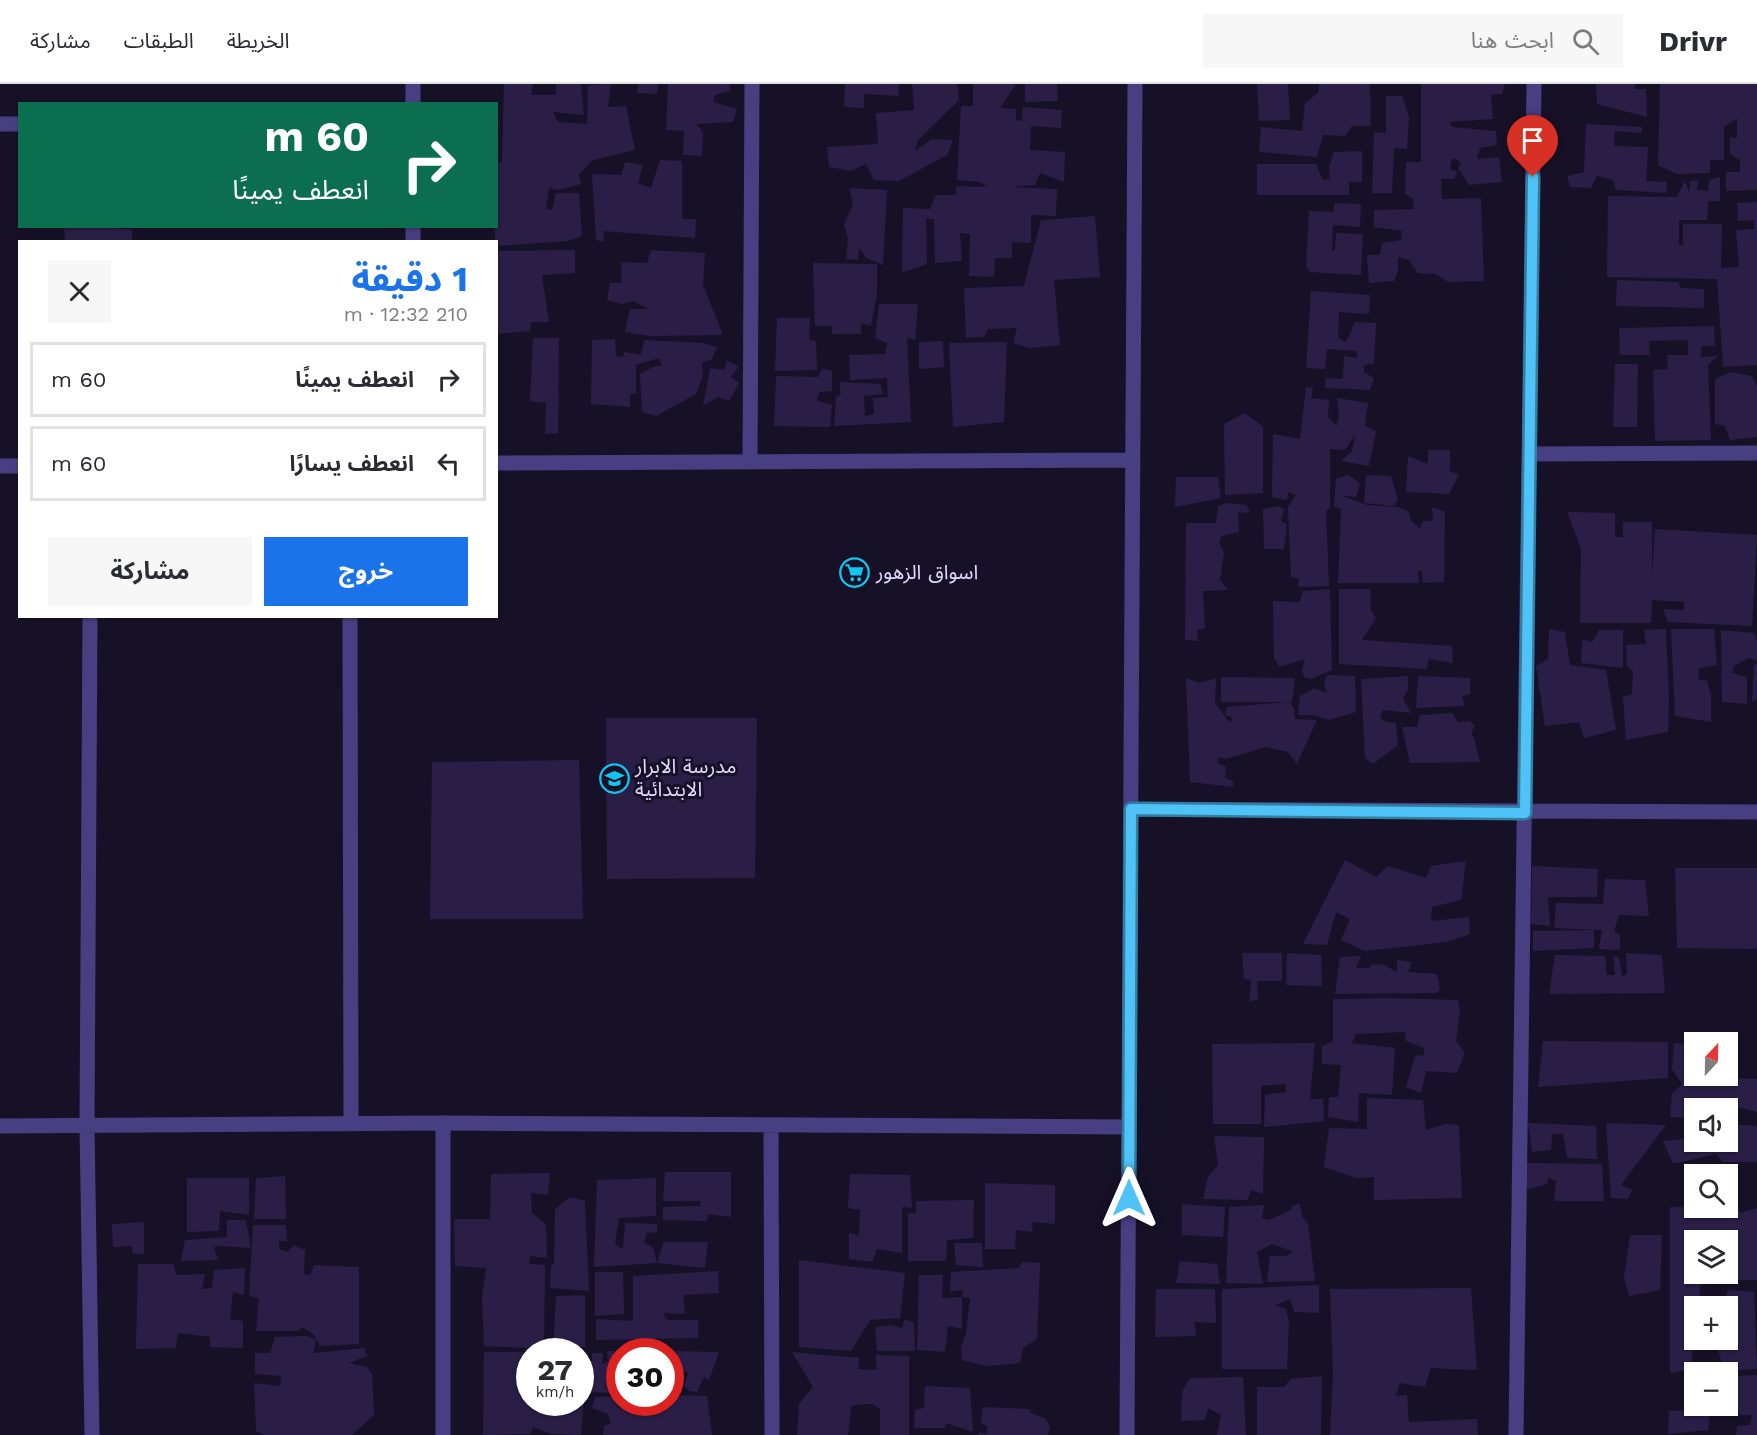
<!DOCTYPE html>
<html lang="ar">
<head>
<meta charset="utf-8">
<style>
	:root { --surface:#fff; --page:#f7f7f7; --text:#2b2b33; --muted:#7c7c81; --line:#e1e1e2; --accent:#1a73e8 }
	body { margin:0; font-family:"Work Sans","Noto Sans Arabic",sans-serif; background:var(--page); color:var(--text); direction:rtl; height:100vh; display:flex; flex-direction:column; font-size:22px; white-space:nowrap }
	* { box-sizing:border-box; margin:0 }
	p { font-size:20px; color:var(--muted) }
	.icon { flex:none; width:33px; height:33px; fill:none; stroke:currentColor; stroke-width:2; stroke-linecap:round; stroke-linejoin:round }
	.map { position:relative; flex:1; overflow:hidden; direction:ltr }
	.drawer { position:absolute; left:18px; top:156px; width:480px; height:378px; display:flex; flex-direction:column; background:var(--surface); border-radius:0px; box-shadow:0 2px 4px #0004; direction:rtl }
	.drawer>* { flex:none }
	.banner { position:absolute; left:18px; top:18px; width:480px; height:126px; border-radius:0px; box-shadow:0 2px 4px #0004; direction:rtl; background:#0b6e4f; color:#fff; overflow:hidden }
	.needle { width:39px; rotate:22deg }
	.tools { position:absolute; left:1684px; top:948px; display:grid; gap:12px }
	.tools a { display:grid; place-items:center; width:54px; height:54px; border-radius:0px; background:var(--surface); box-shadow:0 2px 4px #0004; font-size:30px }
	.speed { position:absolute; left:516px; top:1254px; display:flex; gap:12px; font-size:30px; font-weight:700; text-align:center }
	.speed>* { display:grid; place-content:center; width:78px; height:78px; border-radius:50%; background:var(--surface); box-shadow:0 2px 4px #0004; line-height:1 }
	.speed small { font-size:15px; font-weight:400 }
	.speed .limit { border:9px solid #d22; background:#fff; color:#111 }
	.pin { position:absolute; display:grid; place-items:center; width:51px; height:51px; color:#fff; margin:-62px -26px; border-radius:50% 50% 50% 0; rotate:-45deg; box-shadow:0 0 6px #0007 }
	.pin .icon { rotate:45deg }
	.me { position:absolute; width:66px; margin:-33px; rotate:0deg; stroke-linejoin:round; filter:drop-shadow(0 0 4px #0008) }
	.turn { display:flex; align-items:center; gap:21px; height:126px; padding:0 30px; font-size:27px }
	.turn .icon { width:78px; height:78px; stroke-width:2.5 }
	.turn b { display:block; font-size:42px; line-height:51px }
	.round { display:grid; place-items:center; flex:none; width:63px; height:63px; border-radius:0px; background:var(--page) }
	.overview { display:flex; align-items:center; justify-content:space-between; height:102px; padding:0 30px }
	h1 { font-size:36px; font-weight:700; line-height:45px; color:var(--accent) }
	.action { display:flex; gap:12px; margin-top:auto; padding:12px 30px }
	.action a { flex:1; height:69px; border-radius:0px; background:var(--accent); color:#fff; font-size:24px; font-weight:700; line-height:69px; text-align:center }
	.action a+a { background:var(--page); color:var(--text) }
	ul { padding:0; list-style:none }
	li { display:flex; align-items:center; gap:18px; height:75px; margin:0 12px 9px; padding:0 18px; border:3px solid var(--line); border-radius:0px }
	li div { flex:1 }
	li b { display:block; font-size:22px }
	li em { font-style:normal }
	header { display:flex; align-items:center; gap:36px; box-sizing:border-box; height:84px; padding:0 30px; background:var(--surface); border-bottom:2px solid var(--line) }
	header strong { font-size:28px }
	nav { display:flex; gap:33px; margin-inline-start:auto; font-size:21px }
	.search { width:420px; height:54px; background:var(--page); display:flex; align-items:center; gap:15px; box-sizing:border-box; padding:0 21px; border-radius:0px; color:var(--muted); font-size:22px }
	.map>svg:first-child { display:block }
	.building { fill:#2a1e47; fill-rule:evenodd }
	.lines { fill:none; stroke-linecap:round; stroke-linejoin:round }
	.minor { stroke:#483f83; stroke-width:15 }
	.route-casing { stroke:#337fa1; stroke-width:15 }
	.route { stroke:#4fc3f7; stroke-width:10 }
	.labels { text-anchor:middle; stroke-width:6; stroke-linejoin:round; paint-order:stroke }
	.poi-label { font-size:20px; fill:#e0d9fd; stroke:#171127; text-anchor:start }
</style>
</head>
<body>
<header>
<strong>Drivr</strong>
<div class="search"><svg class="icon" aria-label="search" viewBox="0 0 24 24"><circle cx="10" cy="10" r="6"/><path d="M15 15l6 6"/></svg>ابحث هنا</div>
<nav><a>الخريطة</a><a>الطبقات</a><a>مشاركة</a></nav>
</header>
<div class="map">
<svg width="1757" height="1351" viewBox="0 0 1757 1351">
	<rect width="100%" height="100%" fill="#171127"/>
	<!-- building -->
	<path class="building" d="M504,0h29l-2,11h25v-11h25l3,31 -31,-3 5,10 29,2 1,-39 23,-1 -3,23 18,-1 9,44 -42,10 -14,14 2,10 -23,6 -9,-2 -3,21 6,1 4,-17h23l3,43 -15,5 -71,5 -2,-20h2v-63l6,-1z
		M638,0h20l-1,10 -20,-1z
		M668,0h62v7l-15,4 -2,7 24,7 -4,13 -36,2 6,9 -1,23 -19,-1 1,-24 -18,-1z
		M845,0h54l-1,12 -34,-2v14l-20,-1z
		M912,0h45l2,16 -41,40 -3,11 17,-12 21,1 -6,15 -48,26 -25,-1 -8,-16 -15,7 -22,-4 -2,-20 51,-3 -2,-31 38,-3z
		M973,0h43l-16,24 16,1v11l6,1 1,-14 39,3 -1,18 -30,-2 -1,24 35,2 -1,30 -24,-9 -5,12 -24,2 46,2 -1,27 -25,-1v28l-19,-1v16h-17l-1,19 -25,-1 1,-42 -10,-1 2,28 -27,2 -1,-44h-8l1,45 -25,9 1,-65 27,1 6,-14h20v-9l31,1 -7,-5 -23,-2 4,-74h12z
		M1025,0h32l1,17 -33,1z
		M1257,0h31l2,36 -31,1z
		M1319,0h51l1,42h-19l-7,10 -22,-1 -6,22 -58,-5 2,-25 41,4 3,-28 14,-11z
		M1421,0h84l-3,10 -11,1 2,24 -44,3 3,5 44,4 1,14 -17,3 -3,11 22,-2 3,25 -33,3 -11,-17 3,-6 -9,-4 -2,11 7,3 -3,7h-13l1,20 39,-1 3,83 -36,1 -12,-8 -18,-1 -9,-13 -11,-3v14l-4,10 -25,2 -2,-28h13l2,-12 19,-3 1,-9 -28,-4v-17l40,-1 -1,-10 -8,-5 1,-32h15z
		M1596,0h39v5h11l1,28 -50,-13z
		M1660,0h97v106l-31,1v-19h14v-12l-10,-6v-17l7,1v-20l-13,9v33h-14v13l-33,1 -19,-9z
		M1386,12h16l7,21 -2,32 -13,-1 -2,45h-20l2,-61 12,1z
		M1586,40l56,3v6l-27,-2 -1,15 34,1 -2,34 21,1 -1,11 -50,-3 -3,-10 -16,-4 -6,12 -21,-1 -3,-11 17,-4z
		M1362,67v31h-13v13h-92v-31h59l7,16 7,-1 -1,-12 5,-15z
		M660,76l22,1v58h14l-1,19 -92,-7 1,11 -8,-2 -4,-66 29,1 4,-13 18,3 -5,18 13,5z
		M1720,93v24h-12l-1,19h-28v25h4v-21h39l-1,44 18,-1 -3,-37 18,-1v-9l-16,1 -1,-18 20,-1v163l-34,2 -6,-88 -110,-2 1,-81 69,1 8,-16 4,11 1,-11h8l-1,9 11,1 1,-11z
		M849,104l38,2 -4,75 -17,-7 -7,-11 -1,13 -12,-1 2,-21 -4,-13 9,-21z
		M1334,119l27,1 -1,23 -27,-2 -1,26 3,-1 1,-17 27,1 -2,41 -51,-3 -4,-6 3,-55 25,1z
		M1095,132l5,61 -46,3 6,65 -31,3 -16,-5 4,-15 -29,1 -4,8 -18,1 -2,-50 60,-2 17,-66z
		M64,142l68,3v13h-67z
		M575,166v23l-33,2 7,47h-18l-1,9 -34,3v-83z
		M651,166l54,3 -2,32 20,50 -74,1 -24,-4 5,-23h19l-16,-8 -11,3 -15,-4 3,-17h12l-1,-21 26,1z
		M813,179l64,1v30l-6,32 -10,-3v11h-30l2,-8h-18z
		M1617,196l61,2 3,6 23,1v19l-88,-2z
		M1311,207l59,4 -1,19 -30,-2 -1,26 8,4 9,-20 21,1 -2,41 -10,1v7l10,6 -4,12 -45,-2 1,-10 17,1 1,-23 13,2v-7l-30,-2 -2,20 -19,-1z
		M879,220h39l-3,36 -8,-2 4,84 -77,4 2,-29 5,-3 -2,-12 41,2 3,10 -19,2 1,20 9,-2 -1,-16 15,-1 -1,-19 -37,2 -1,-25 36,-1 2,-11 -12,-5z
		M777,234h33l-1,21 7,3 1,28 -42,1z
		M1714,242l1,20h-14v11l17,-1 -10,9 3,75 -56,1 -2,-71 15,-1 -1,-14h21v-15l-39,1 1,14h-30l-1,-27z
		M533,254h26l-1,95 -13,1 1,-31 -16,-2z
		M615,255l1,17 7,1 1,-5 17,3 3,-15 59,3 14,4 -5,12 -10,4 1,13 -7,18 -40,22 -14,-4 -2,-38 15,-8h7l-3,-8 -23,7v28l-6,2v12l-39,-3 1,-64z
		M943,257l1,26 -25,2v-27z
		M1007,258l-3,80 -51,5 -4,-84z
		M727,277l12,5 -8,11 8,6 -10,18 -11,-4 -15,9 7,-38 14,2z
		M1615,280h23l-1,63h-24z
		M822,285l10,2v20l-12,1 -3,6 1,3 14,4 -2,22 -56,-1 2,-50 42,1z
		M1731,288l21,4 5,11v50l-27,3 -5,-14 -10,-2v-45z
		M1306,303l7,1 -2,10 18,2 -1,17 9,9 2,-10 -2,-18 31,5 -3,23 11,5 -7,35 -28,-5 11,-10 3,-16 -10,15 -15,-1v59l-4,3 3,75 -31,1 1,-8 -8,-2 -3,-70 8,-12 -8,-3 -1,8 -15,-3 1,-63 27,5z
		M1245,329l18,14v66l-38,2 -1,-71z
		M1428,366h22v21l9,4 -10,19 -43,-2 2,-36 20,8z
		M1348,391l12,8 -4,14 -16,-2 27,10 31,2 11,5 1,7 10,10 3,-8h10l-1,-14 13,5 -1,70 -21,1 -1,-12h-4l1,12h-81l3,-74 -7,-3 2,-27z
		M1366,391l25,1 7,24 -4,6 -30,-3z
		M1176,393h42l3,21 -46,9z
		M1228,419l18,2 4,7 -12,1 1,19 -17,4 -3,6 5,11 -4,27 8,10 -25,1 2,37 -8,2 1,11 -13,-1 1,-117h30l2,-17z
		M1279,422l5,3 -3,12 6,3 -3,25h-20l-1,-40z
		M1567,428l48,1v24h8v-15h29v54l3,-47 102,6 -5,91 -84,-4 -5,-13 21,1v-8l-32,-2 -1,23h-71l1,-74z
		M1330,505l2,81 -21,9 -7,-2 -2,-7 3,-11 -26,8 -5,-9 -1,-57 27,1 3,-11z
		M1339,505h31l1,22 5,7 -14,22 90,6 1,17 -25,-4 -1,10 -88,-5z
		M1549,545l16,3 5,33 36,5 10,60 -32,8 -5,-16 -34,4 -9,-60 12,-7z
		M1666,545l3,71 -1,32 -42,8 -3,-43 9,-3 1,-23 -6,-5 -1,-21 20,-1 -2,-14z
		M1671,545h43l3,36 -18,3 -1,11 9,2 4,15v26l-36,-6z
		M1599,546h24v38l-42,-5 1,-24 10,3z
		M1721,546l33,3 3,7v21l-8,-3 -15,8 -2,7 15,4v27l-25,-2z
		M1757,580v35l-5,3 2,-37z
		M1327,591l28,1 1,36 -27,8 -16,-5h-15l2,-19 14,-8 13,5 -3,-8z
		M1408,592v14l-5,8 8,15 -28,-3 -3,7 3,4 13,2 2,22 -25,19 -8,-6 -4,-79z
		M1418,592l52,2v16l-8,2 3,10 -49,2z
		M1221,593l74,1 -3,24h-71z
		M1186,594l14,5 16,-5 -1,25 15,20 3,-5 -8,-3 2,-8 62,-5 5,6 1,11 22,1 -20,44 -9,-12 -22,-5 -40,12 -7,-2 -2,6 9,4 -1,11 8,3v6l-43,-5z
		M1452,629l6,9 11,-1 6,4 -4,9 3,3 6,25 -70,1 -8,-36h15l3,-12z
		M606,634h151l-2,160 -148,1z
		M579,676l4,159h-153l2,-157z
		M1345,776l31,17 12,-11 38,12 5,-12 35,-5 -5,39 -29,7 -1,14 38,-4 1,17 -23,8 -83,9 -23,-11 9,-21 -14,-7 -9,33 -24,-1z
		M1532,782l66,3 -1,28h-49l2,29 -19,-2z
		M1675,784h82v81l-80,-1z
		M1605,795l40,1 4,36 -30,-1 -5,16 6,4v15l-21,-1 3,-19 -48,-2 2,-25 47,1z
		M1594,846v18l-61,3v-20z
		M1242,869h40v28h-25l1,18 -9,3 2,-22 -7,-1z
		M1287,869l34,2 1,31 -36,-1z
		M1626,869l36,2 3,38 -116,1 6,-39 50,1 2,19h8l-2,-19 6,1 3,20 5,-3z
		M1361,872l-5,12h13l2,-3 11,-1 15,8v-12l15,2 -4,10 29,2 3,16 -3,3 -102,1 5,-37z
		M1388,914l70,2 2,10 -4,31 9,12 -8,20 -31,-2 -5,22 -15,-6 9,-31 9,-1v-7l-18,-7 -1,-9 -49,2 -4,9 43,5 -3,47 -33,-2 -1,29 -30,-5 1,-20h9l3,-32 -19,-1v-18l11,-5v-42z
		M1543,957l125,1v36l-130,9z
		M1315,959l-5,56h13l1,22 -60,6 1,-32 21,-3v-8l-25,2v38h-48l-1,-80z
		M1674,959l18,1 -1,23 4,-1v10l62,3v33l-26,-7 -2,3h-34v10l-25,-1 2,-23 10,-10 -10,-15z
		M1367,1014l56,2 3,30 20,-6 13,1 3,73 -88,2v-23l-18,1 -32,-11 5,-39 38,1z
		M1528,1039l68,3 1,33 -30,-1 -4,-24h-11l-1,16 -19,2z
		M1606,1039l60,2 -45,60 11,5 -4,9 -17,-1z
		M1728,1040l29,2v36h-34l-7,-8 -43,10 -10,-23 21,-2 4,-8 7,2v9l16,3v-3h17z
		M1214,1052l50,1 -1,57 -12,-4 -3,10 -45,-1 5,-22 10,-12z
		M1526,1079l76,1 2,37h-50l2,-20 -8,-3 -1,6 -22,6z
		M665,1088h66v45l-23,-3 -1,7 -44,-1v-13l37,-1 1,-5h-38z
		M550,1089l-2,22 -17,-2 1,20 14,11 1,34 -17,-2 -1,8 16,1 -1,84 -60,-3 -2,-48 4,-30 -31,-2 -1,-47h36l1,-45z
		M850,1090l60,1 2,33 -10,-1v46l-25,-4 -5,13 -23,-3v-26l10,3 1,-26 -12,-2z
		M285,1092l1,43h-32l2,-41z
		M187,1094h62v37l-29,-4 -1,20 -32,1z
		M656,1094v38l-37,2 -4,26 8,5 2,-26 32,1v8l-10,1 -3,9 9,5 4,16 -63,4 3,-87z
		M985,1099l70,2v39l-22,-2 -1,10 -16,-2 -1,19h-30z
		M1728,1103l6,1 6,25 17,-5v72l-56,1 -3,25h-3v34h33v-34h-5l5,-16 26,2 3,77 -32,2 -8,-22h-24l-3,21 -20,3v-166l58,1zM1695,1156h33v34h-33z
		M570,1113l15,4 4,90 -39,-3 1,-23 3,-1 1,-55z
		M974,1116l-1,38 -26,2 -1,21h-38v-48h8v-12z
		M1182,1120l43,3 -2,30 -41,-2z
		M1300,1120l2,13 6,6 7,58 -48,1 3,-26h17l5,-5 -20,-7 -15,8 6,32 -37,-1 3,-76 35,-2 -2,13 7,2 22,-10 2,-5z
		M227,1136h19l5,28 -30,-2 -7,1 4,13 -37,1 4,-21 42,-3z
		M144,1138v32h-11l-1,-8 -19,1 -1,-23z
		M253,1141h33l1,16h-8v8l9,3 5,-7 12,5 -1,24 6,2 4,-11 45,2v77l-39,2 -6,-11 -12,-8 -4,4h-42l3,-33 -10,-2z
		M1630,1151h32l-2,55 -31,6 -5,-19z
		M664,1158h44l-3,26 -48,-5z
		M954,1159h28l1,24 -27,-2z
		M799,1176l106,13 -5,45 -30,2 -19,31 -52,-4z
		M1180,1177l37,3 3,20 -44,-1z
		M1022,1178l18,1 -3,76 -14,9 -3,15 -35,3 -23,-6 -1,-13 5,-14 4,-35 -8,-1 1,-7 -13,2 1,-20 68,-4z
		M138,1180h36l2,11 29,-1 -3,15 10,-1 2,-18 31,-2 -1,27 -11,-3 -3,27 13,2v27l-33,-1v-10l-32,-4 -2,15 -40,1z
		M718,1187l1,22 -36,2 2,19 -21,-1 1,5 4,2h29v18l-102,2v-21l37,2v-45z
		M595,1188h28l1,42 -29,2z
		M919,1191h24l-1,23 20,-1v32l-14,-3 -3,26 -28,-2z
		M1319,1201v28l-25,-1 -4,-13 -15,6 11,4 3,14 -2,46h-65v-80z
		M1471,1204l6,82 -46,-2 -6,19 -25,-4 -4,13 11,-1 2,27 68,-3 1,16h-148l3,-61 -3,-85z
		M1156,1205h59l1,34 -22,-1 2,14 -41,1z
		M585,1211v52l-32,1 3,-52z
		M905,1235l9,4 1,28h-38l-2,-24 16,-2 11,3z
		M307,1252l9,4 -3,13 51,-5 3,8 -18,7 18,4 5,7 2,41 -22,20h-87l-9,-4 -2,-48 26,3 1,-10 -26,-2v-21h15l5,-16z
		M607,1267h13v14h-6l-1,28 -21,-1v-39h11l-1,11 6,-2z
		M670,1267l49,1 -10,28 -5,-3 -7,15 -8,-1 -5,-5 4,-13 -18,-7z
		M484,1268h46v50h50v-50h8l-7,83 -29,-1 -19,-7 -3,7 -47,1z
		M792,1268l67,6 -1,11 19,1 -1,-15 33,1v79h-29v-26l-8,-5h-8l-13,2 -3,29h-51l2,-31 14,-17z
		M1757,1291v60h-21l1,-9 13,-1 2,-10h-12l-3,-5 -1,-34z
		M1322,1292l-1,59h-64v-48h27l7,-8z
		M1243,1293l3,58h-29l4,-20 -13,-7 -3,12 -24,1 1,-30 8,-13z
		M925,1302l45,2 3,44 -27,-9 -1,5h-31l1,-18 9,-2z
		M670,1311l37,1 5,39h-109l1,-9 7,-3 -3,-9 -16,-6 3,-11 22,-1 1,12 5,-4 39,6 -1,-8h9z
		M983,1323l46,2 2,4 15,6 4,9 -2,7h-69v-3l7,2 2,-8 -7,-2z
		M1710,1325l-2,21 -40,4 1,-23z"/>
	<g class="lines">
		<!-- minor -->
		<path class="minor" d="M413,20v-20
			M0,40h20
			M413,158v-16
			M1529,370l228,-1
			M750,378l2,-378
			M496,379l637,-3
			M0,382h20
			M90,532l-3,510 5,309
			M350,532l1,508
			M1131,725l626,3
			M443,1039v312
			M0,1042l443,-3 686,4
			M771,1042l1,309
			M1127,1351l8,-1351
			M1516,1351l18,-1351"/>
	</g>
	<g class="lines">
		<defs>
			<path id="route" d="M1129,1114l2,-389 394,4 8,-636"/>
		</defs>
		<!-- route casing -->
		<use href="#route" class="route-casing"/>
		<!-- route -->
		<use href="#route" class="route"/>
	</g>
	<!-- icons -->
	<defs>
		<symbol id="supermarket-ring" viewBox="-11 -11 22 22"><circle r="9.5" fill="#171127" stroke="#10c7f2" stroke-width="1.5"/><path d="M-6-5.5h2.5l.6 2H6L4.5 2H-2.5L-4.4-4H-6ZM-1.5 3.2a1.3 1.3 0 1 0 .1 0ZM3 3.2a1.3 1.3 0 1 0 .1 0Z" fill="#10c7f2"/></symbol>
		<symbol id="school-ring" viewBox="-11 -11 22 22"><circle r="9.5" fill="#171127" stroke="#10c7f2" stroke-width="1.5"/><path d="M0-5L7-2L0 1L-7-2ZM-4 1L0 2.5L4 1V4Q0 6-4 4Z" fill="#10c7f2"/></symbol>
	</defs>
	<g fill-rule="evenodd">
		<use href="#supermarket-ring" x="838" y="472" width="33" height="33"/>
		<use href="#school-ring" x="598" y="678" width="33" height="33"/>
	</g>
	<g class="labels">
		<!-- poi labels -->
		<g class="poi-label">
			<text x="876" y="495">اسواق الزهور</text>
			<text x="635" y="689">مدرسة الابرار<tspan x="635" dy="23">الابتدائية</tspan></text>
		</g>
	</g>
</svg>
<div class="tools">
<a><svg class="needle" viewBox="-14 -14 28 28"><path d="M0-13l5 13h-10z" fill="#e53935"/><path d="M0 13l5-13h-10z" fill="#7c7c81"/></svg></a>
<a><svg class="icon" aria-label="sound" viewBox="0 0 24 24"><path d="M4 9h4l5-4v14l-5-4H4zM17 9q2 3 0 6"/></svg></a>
<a><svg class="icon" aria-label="search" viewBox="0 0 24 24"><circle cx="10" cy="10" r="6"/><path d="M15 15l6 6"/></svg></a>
<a><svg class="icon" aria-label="layers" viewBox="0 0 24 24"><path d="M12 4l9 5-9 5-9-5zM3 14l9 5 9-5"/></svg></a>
<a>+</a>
<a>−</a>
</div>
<div class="speed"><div>27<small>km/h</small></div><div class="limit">30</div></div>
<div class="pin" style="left:1533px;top:93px;background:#d93025"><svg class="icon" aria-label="arrive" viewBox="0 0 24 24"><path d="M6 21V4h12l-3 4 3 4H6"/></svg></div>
<svg class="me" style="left:1129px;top:1114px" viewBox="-20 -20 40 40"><path d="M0-17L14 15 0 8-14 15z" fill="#4fc3f7" stroke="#fff" stroke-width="4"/></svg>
<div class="banner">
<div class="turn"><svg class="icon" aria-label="right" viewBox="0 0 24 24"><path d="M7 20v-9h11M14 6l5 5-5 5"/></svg><div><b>60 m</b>انعطف يمينًا</div></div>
</div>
<section class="drawer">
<div class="overview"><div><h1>1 دقيقة</h1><p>210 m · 12:32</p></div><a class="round"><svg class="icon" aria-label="close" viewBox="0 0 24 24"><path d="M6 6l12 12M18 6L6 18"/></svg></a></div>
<ul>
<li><svg class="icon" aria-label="right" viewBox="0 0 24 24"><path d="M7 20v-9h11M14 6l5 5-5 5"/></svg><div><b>انعطف يمينًا</b></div><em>60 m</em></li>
<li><svg class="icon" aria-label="left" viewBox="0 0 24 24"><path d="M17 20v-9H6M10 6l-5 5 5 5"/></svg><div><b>انعطف يسارًا</b></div><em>60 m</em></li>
</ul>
<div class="action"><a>خروج</a><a>مشاركة</a></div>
</section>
</div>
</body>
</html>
